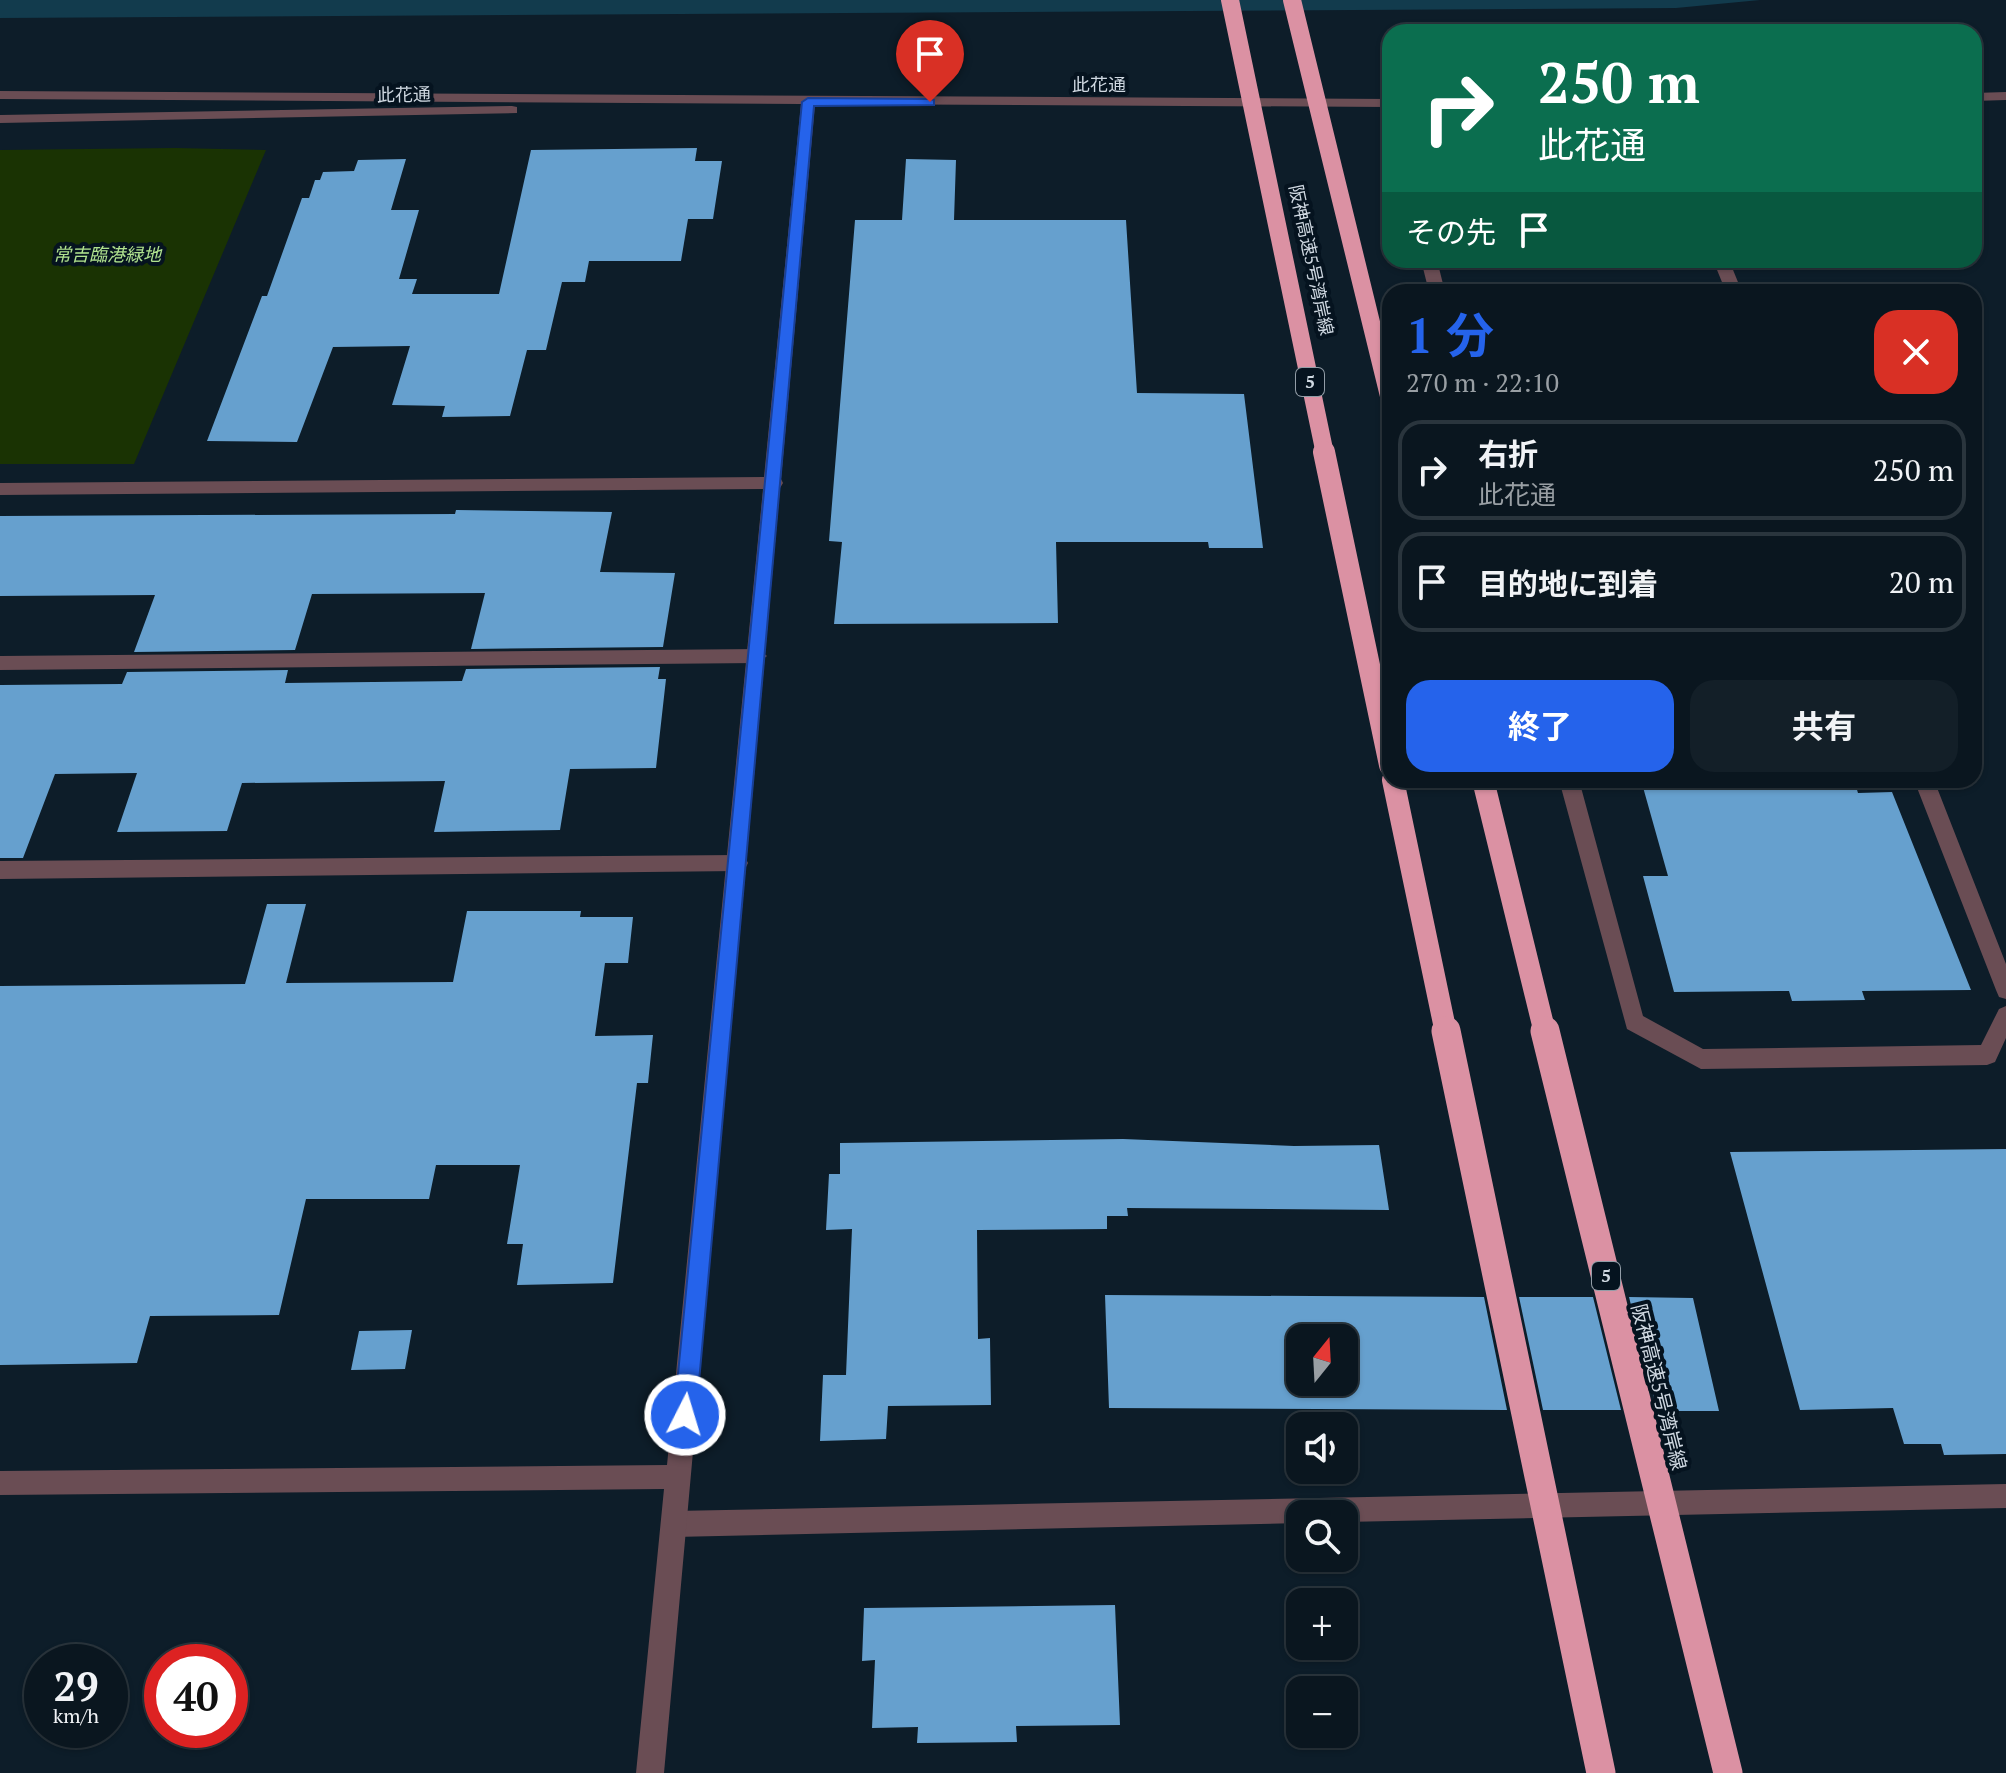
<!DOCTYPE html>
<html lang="ja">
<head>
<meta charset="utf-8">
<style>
	:root { --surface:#0a161f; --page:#131f28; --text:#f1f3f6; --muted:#999fa4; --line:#2a353d; --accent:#2563eb }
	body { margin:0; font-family:"PT Serif","Noto Sans JP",serif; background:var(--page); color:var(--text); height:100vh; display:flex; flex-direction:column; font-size:30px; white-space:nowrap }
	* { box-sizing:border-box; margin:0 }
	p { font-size:26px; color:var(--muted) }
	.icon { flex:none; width:44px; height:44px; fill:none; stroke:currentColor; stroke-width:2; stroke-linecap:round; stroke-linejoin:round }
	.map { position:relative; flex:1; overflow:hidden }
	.side { position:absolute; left:1382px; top:284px; width:600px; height:504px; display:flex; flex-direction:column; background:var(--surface); border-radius:24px; box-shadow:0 2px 6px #0004,0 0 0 2px var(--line) }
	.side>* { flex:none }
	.top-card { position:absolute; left:1382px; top:24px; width:600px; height:244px; border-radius:24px; box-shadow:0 2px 6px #0004,0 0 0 2px var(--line); background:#0b6e4f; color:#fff; overflow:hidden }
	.needle { width:52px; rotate:18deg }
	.buttons { position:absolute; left:1286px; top:1324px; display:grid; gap:16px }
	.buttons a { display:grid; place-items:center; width:72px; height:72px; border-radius:16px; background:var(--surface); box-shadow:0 2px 6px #0004,0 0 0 2px var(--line); font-size:40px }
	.speed { position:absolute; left:24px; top:1644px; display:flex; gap:16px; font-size:40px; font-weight:700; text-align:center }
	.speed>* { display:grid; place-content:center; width:104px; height:104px; border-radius:50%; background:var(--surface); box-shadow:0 2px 6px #0004,0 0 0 2px var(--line); line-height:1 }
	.speed small { font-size:20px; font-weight:400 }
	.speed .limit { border:12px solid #d22; background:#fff; color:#111 }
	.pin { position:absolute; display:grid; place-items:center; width:68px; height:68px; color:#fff; margin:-82px -34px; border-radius:50% 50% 50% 0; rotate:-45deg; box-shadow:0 0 8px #0007 }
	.pin .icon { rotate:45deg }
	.me { position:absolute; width:88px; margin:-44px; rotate:5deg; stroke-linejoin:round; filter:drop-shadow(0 0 6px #0008) }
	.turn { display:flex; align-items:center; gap:28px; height:168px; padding:0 24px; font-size:36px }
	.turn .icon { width:104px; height:104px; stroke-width:2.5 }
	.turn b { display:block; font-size:56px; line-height:68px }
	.then { display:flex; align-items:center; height:76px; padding:0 24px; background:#0003; gap:16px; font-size:30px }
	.round { display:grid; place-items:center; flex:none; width:84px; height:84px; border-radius:24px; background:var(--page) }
	.head { display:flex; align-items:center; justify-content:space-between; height:136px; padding:0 24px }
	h1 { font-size:48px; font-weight:700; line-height:60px; color:var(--accent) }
	.button { display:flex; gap:16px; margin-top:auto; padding:16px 24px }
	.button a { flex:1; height:92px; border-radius:24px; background:var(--accent); color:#fff; font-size:32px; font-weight:700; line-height:92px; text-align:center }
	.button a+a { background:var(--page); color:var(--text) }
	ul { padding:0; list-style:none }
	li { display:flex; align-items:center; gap:24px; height:100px; margin:0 16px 12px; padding:0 8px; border:4px solid var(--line); border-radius:24px }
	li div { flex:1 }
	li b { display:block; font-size:30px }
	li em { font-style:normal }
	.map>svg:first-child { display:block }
	.green { fill:#1a3303 }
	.water { fill:#123b4d }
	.building { fill:#66a0ce; fill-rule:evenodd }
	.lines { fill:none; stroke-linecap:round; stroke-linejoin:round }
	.service { fill:#6a4d54; fill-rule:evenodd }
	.minor { fill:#6a4d54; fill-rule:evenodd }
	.tertiary { fill:#6a4d54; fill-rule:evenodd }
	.motorway-bridge-far2 { stroke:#db91a3; stroke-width:18 }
	.motorway-bridge-far1 { stroke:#db91a3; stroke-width:22 }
	.motorway-bridge { stroke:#db91a3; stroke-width:29 }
	.route { fill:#2563eb; stroke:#184099; stroke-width:2 }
	.labels { text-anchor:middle; stroke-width:8; stroke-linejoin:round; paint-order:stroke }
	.far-street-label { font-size:18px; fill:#cfd8e1; stroke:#05131f }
	.far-park-label { font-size:18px; font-style:italic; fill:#b0e28f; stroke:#05131f }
	.shield { fill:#05131f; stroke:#929da7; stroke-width:2 }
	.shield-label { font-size:18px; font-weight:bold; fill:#cfd8e1 }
	.street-label { font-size:20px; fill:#cfd8e1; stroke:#05131f }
</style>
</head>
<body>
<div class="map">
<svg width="2006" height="1773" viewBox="0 0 2006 1773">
	<rect width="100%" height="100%" fill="#0d1d29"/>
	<!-- green -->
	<path class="green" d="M175,148l91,2 -132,314h-134v-314z"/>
	<!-- water -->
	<path class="water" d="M0,0h1760l-84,8 -1676,10z"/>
	<!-- building -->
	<path class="building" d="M697,148l-2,13h27l-9,58h-25l-7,42h-92l-4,21h-23l-16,68h-19l-17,66 -68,1 3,-11 -53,-1 18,-59 -77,1 -36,95 -90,-1 55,-145h5l35,-98h7l6,-18h5l3,-8 31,-1 4,-11 48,-1 -15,51h28l-20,69h18l-5,15h87l32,-144z
		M906,159l50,1 -2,60h172l11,173 107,1 19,154h-54l-1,-6h-152l2,81 -224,1 8,-82 -13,-1 26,-321h47z
		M456,510l156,2 -12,60 75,1 -12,74 -192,2 14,-56 -173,1 -17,56 -161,2 21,-57 -155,1v-80l455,-2z
		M660,667l-2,12h8l-10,89 -86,1 -10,61 -126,2 11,-51 -203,2 -15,48 -110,1 20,-59 -82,1 -32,84h-23v-173l122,-1 5,-12 161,-2 -3,13 177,-2 4,-12z
		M1641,780h213l4,13 34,-1 79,198 -109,1 3,9 -73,1 -3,-10 -115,1 -31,-116h25z
		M267,904h39l-20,79 167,-1 14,-71h114l-1,6h53l-5,46h-23l-10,73 58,-1 -5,48h-11l-24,200 -96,2 6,-41h-16l13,-79h-84l-7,34h-123l-27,116 -129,1 -13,47 -137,2v-379l245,-2z
		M1123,1139l171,7 85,-1 10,65 -262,-2 1,8h-21v13l-130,1 1,109 12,-1 1,67 -103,1 -2,33 -66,2 3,-66h23l6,-146 -26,1 3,-56h11v-31z
		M2006,1149v305l-62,1 -3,-11h-37l-11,-36 -93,2 -70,-258z
		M1105,1295l379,2 23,113 -398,-2zM1300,1338h44v44h-44z
		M1519,1297h74l28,113h-78z
		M1629,1297l64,1 26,113h-62z
		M412,1330l-7,39 -54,1 8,-39z
		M1115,1605l5,120 -104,1 1,16 -100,1 1,-16 -46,1 3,-68 -13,1 2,-53z"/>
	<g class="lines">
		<!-- service -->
		<path class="service" d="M2006,1484v24l-662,14v-8h-44v9l-626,14 -9,-4 -4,-9 4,-9 9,-4z"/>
		<!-- minor -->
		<path class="minor" d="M758,649l9,7 -9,7 -758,7v-14z
			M738,855l7,2 3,6 -3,6 -7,2 -738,8v-18z"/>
		<!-- tertiary -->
		<path class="tertiary" d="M0,91l1390,8v8l-575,-3 -34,375 2,4 -3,5 -116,1285h-28l28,-284 -664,6v-24l667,-6 96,-976 -763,6v-12l764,-6 37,-373 -801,-5z
			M2006,92v8l-32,1v-8z
			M512,106l5,1v6l-517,10v-8z
			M1421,260h16l8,32h-16z
			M1713,260h16l13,32h-16z
			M1559,780h20l64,236 60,33 278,-4 18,-36 7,-3v32l-11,24 -8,3 -286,4 -74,-40z
			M1914,780h20l72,184v35l-7,-2 -3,-7z"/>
		<!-- motorway-bridge-far2 -->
		<path class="motorway-bridge-far2" d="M1230,0l95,454
			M1292,0l98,400"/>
		<!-- motorway-bridge-far1 -->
		<path class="motorway-bridge-far1" d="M1324,452l66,313
			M1393,780l53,253
			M1483,780l62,253"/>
		<!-- motorway-bridge -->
		<path class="motorway-bridge" d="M1446,1031l155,742
			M1545,1031l183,742"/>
	</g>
	<!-- route -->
	<path class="route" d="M930,99l4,1v5l-120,1 -118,1309 -4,8 -7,3 -8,-3 -3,-8 128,-1313 6,-4z"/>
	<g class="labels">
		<!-- far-street labels -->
		<g class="far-street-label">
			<text x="1099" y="91">此花通</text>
			<text transform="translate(404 95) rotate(-1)" y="6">此花通</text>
			<text transform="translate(1311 260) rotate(78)" y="6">阪神高速5号湾岸線</text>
		</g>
		<!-- far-park labels -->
		<g class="far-park-label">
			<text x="107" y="261">常吉臨港緑地</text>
		</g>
		<!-- shield labels -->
		<g class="shield">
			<rect x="1296" y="368" width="28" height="28" rx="6"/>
			<rect x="1592" y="1262" width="28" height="28" rx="6"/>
		</g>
		<g class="shield-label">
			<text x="1310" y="388">5</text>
			<text x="1606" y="1282">5</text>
		</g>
		<!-- street labels -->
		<g class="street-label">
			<text transform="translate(1659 1387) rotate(76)" y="7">阪神高速5号湾岸線</text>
		</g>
	</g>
</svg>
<div class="buttons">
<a><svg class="needle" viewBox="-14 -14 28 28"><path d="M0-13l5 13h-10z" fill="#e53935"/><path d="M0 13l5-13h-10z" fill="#999fa4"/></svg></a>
<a><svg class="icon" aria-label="sound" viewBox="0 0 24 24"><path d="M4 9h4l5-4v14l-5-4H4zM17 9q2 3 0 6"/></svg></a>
<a><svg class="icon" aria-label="search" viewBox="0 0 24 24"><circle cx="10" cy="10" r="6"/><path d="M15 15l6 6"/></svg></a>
<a>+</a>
<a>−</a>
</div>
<div class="speed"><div>29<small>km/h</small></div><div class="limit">40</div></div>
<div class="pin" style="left:930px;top:102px;background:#d93025"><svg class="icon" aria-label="arrive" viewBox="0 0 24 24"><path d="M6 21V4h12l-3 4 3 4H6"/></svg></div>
<svg class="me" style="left:685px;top:1415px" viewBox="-20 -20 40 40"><circle r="17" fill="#2563eb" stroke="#fff" stroke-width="3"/><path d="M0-11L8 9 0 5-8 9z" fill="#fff"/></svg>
<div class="top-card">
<div class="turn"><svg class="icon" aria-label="right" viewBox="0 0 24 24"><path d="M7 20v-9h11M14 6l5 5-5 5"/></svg><div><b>250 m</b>此花通</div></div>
<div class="then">その先<svg class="icon" aria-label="arrive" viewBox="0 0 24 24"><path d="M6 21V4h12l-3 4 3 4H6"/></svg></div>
</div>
<section class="side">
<div class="head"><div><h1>1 分</h1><p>270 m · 22:10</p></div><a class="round" style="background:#d93025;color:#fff"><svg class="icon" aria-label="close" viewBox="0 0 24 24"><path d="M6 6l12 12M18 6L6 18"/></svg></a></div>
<ul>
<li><svg class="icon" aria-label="right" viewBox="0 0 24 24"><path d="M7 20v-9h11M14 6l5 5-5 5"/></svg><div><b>右折</b><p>此花通</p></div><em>250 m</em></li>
<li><svg class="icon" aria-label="arrive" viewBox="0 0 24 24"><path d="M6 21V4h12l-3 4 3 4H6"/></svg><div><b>目的地に到着</b></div><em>20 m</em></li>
</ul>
<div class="button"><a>終了</a><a>共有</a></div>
</section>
</div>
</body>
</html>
